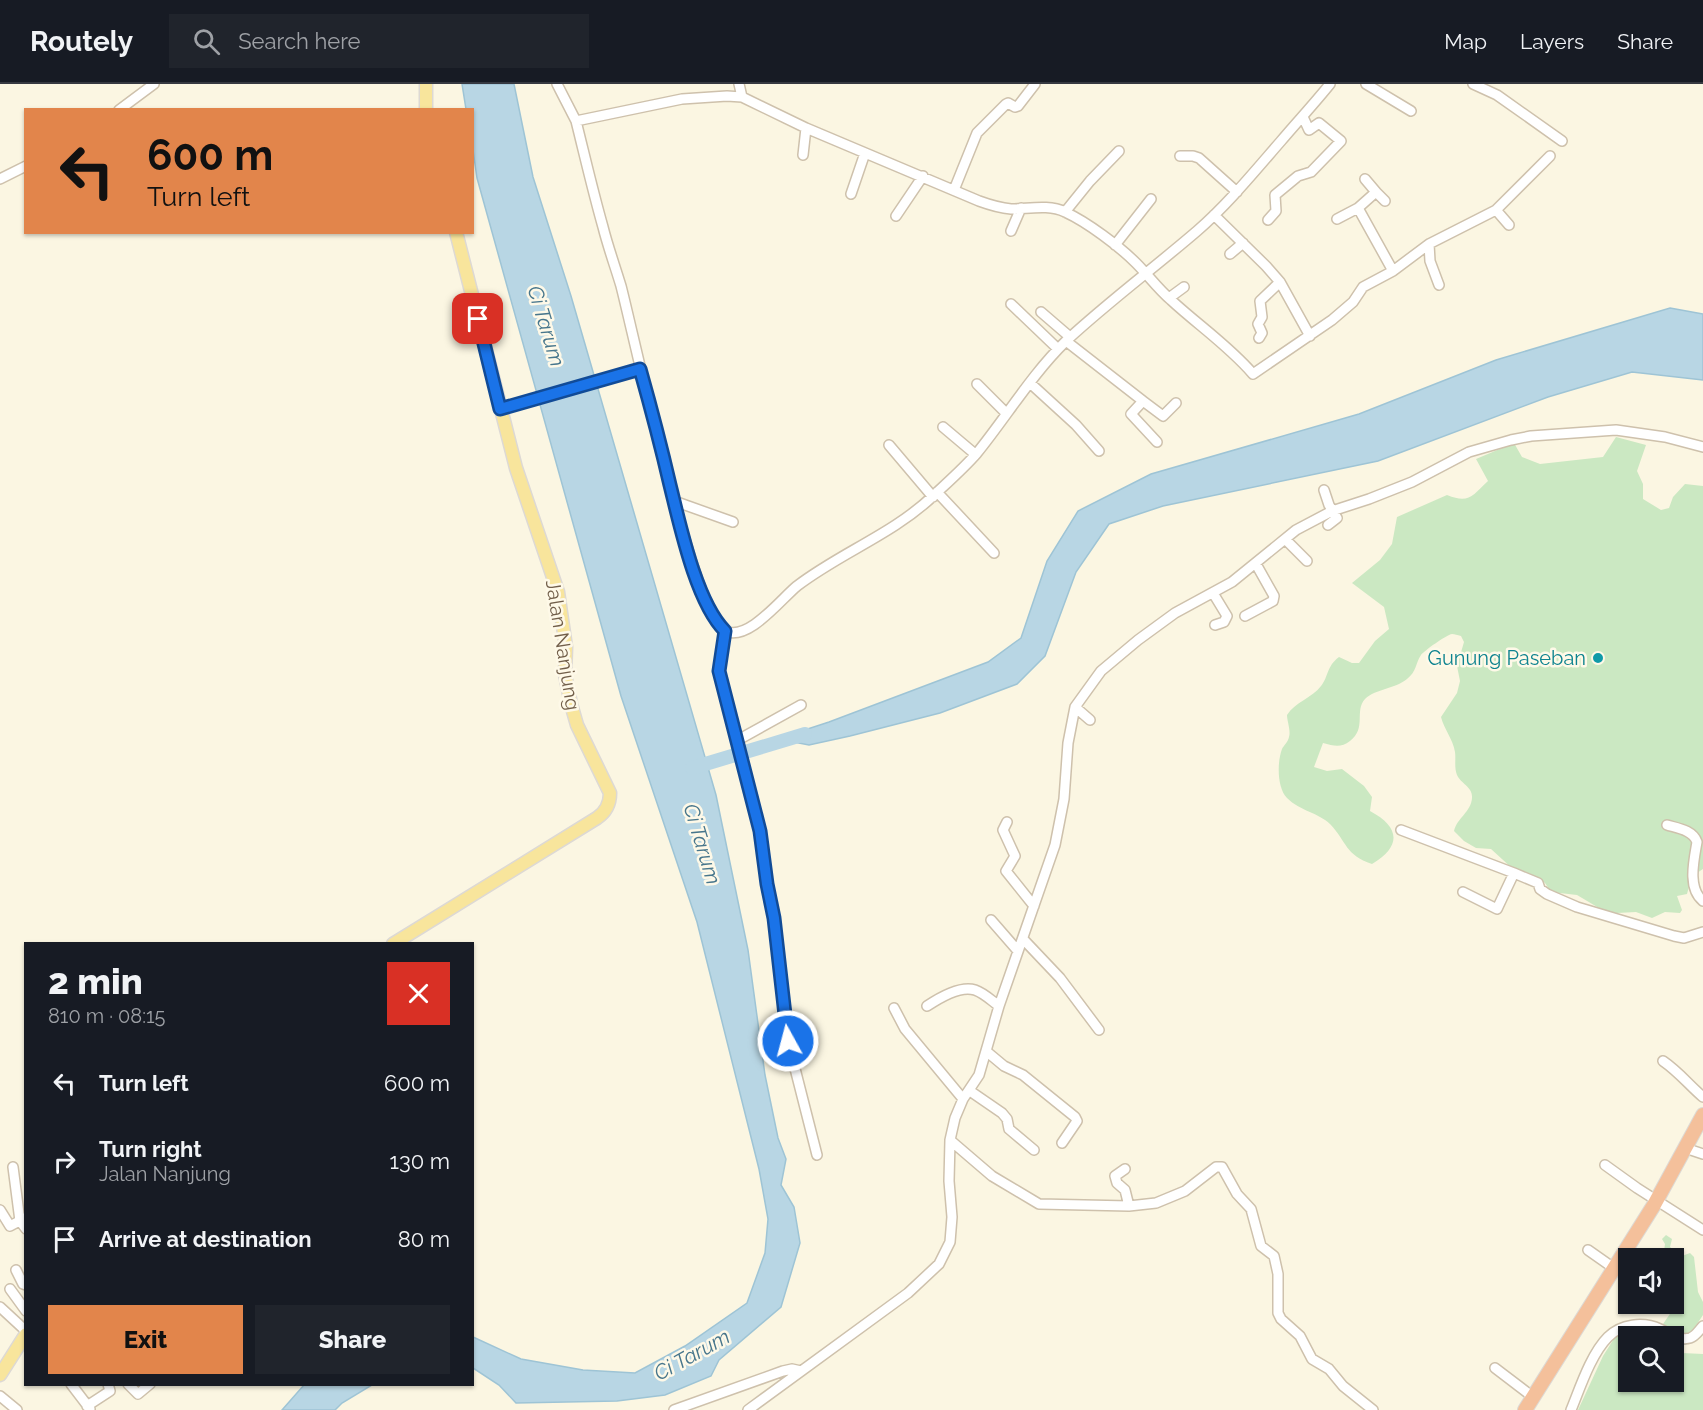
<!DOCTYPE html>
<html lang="en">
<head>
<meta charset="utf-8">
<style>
	:root { --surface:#171b24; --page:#20242c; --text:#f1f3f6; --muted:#9ea1a6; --line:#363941; --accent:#e2854b }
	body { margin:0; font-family:Raleway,sans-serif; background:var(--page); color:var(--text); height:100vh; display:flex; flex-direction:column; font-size:22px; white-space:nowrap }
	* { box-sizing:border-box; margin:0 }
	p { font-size:20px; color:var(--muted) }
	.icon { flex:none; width:33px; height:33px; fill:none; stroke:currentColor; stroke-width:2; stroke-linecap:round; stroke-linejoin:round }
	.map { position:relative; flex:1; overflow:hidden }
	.sheet { position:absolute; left:24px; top:858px; width:450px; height:444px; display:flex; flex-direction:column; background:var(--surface); border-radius:0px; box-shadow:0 2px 4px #0004 }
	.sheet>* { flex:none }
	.banner { position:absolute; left:24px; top:24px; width:450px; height:126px; border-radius:0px; box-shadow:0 2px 4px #0004; background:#e2854b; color:#111; overflow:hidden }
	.controls { position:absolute; left:1618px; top:1164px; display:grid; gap:12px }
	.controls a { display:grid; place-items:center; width:66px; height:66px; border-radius:0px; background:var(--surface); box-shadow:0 2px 4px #0004; font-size:30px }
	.pin { position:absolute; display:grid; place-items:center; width:51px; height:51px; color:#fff; margin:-26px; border-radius:12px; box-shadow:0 3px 9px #0006 }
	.me { position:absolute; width:66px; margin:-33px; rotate:353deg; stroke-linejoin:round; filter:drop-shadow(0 0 4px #0008) }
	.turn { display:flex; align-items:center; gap:21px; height:126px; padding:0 24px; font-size:27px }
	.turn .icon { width:78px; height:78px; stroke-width:2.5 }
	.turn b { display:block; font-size:42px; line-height:51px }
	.round { display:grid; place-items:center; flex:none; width:63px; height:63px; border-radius:0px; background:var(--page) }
	.head { display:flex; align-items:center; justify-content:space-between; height:102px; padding:0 24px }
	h1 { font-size:36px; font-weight:800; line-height:45px }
	.button { display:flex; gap:12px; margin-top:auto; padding:12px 24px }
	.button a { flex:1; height:69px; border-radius:0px; background:var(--accent); color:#111; font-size:24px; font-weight:800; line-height:69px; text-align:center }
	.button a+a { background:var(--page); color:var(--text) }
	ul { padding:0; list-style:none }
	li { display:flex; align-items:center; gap:18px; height:78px; padding:0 24px }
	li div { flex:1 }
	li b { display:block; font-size:22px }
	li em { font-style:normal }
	header { display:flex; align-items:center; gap:36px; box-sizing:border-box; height:84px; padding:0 30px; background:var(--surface); border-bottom:2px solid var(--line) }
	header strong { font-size:28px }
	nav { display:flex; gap:33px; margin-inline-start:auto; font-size:21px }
	.search { width:420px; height:54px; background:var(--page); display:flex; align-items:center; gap:15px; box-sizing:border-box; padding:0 21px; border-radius:0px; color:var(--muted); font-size:22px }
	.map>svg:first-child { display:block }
	.green { fill:#cbe8c2 }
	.water { fill:#b8d6e4; stroke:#9ec4d5; stroke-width:1.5 }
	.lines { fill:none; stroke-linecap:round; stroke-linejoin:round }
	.stream { stroke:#9ec4d5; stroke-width:2 }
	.river { stroke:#b8d6e4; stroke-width:14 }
	.minor-casing { stroke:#cec1ac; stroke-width:12 }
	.major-casing { stroke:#ddd9d4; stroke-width:15 }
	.highway-casing { stroke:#ddd9d4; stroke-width:16 }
	.minor { stroke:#fff; stroke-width:9 }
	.major { stroke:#f8e59c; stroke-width:12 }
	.highway { stroke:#f4c09b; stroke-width:14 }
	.route-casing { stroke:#114b97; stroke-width:15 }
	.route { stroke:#1a73e8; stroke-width:10 }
	.culture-dot { fill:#0f9aa8; stroke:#fef9e8; stroke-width:2 }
	.labels { text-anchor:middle; stroke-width:5; stroke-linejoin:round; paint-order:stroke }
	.street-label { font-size:20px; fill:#725f4a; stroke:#fef9e8 }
	.culture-label { font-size:20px; fill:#0d838f; stroke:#fef9e8; text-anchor:end }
	.water-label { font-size:21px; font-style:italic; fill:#47768c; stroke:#fef9e8 }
</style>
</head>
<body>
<header>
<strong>Routely</strong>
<div class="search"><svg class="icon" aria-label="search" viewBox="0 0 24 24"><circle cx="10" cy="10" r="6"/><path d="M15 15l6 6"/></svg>Search here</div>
<nav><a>Map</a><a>Layers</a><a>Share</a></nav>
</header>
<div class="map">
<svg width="1703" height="1326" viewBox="0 0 1703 1326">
	<rect width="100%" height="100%" fill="#fbf6e2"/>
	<!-- green -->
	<path class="green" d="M1616,353l30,8 -9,26 6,13v15l18,11 8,-2 4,-11 12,-13 18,2v383c-10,6 -13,14 -16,25l-10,2 5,14 -2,3 -15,-1 -13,6 -16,-6 -19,1 -13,-2 -27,-16 -26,-3 -6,-9 -6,-4 -25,-9 -23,-21 -15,-1 -12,-7 -10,-10c3,-13 17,-19 18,-33 1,-11 -11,-14 -15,-23 -3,-7 -1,-16 -2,-23 -2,-13 -11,-23 -14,-35l16,-24 3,-12 -3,-15 7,-24 -3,-6c-4,-1 -6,-2 -9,-2 -6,1 -28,17 -31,21 -6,9 -4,16 -14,24 -12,10 -32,10 -42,20 -11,12 2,29 -15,42 -9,7 -16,5 -27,2l-9,24 13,4 15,-2 22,17 8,11 -2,14c30,16 32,35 2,53 -27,-9 -25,-22 -42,-40 -11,-11 -30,-13 -43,-26 -10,-10 -10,-36 -5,-49 2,-4 6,-7 7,-12 2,-6 -2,-16 -2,-22 8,-13 25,-17 34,-29 8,-10 5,-19 18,-29l13,6h7l16,-22 14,-12 -5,-22 -32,-24 28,-23 12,-16 5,-27 50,-22c22,9 25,1 41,-14l-12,-22 38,-16 8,14 18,7 63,-7z
		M1666,1151l6,4 -2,8 12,9 8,-3 4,4 4,35 5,10v13l-14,21 -6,1 -20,-13 11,-16 -2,-4h2v-46h-11l2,-14 -3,-5z
		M1631,1248l8,4h-10v18l-8,6 -2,12c3,4 6,9 11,11 3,1 37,-1 44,-1l1,-27 7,-2 21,1v56h-125l25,-54 14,-22z"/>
	<!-- water -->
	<path class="water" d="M462,0h52l19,93 38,119 145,499 32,155 17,125 13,63 8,21 -5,26 13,22 6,36 -19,64 -62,53 -8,16 -46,19 -48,6 -101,2 -17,-18 -26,-17v-31l48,22 62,11 52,3 50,-27 62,-43 18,-50 3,-34 -9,-50 -62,-247 -76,-226 -144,-518 -4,-28 -1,-40 -6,-1z
		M1670,224l33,6v66l-71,-8 -84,25 -170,64 -215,45 -54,18 -33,48 -31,84 -28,28 -77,29 -90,23 -41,9 -21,-4 1,-6 40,-13 159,-60 33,-24 26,-77 31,-50 73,-37 208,-60 137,-54z
		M304,1301v-1l68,1 -30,18 -7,7h-53z"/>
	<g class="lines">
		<!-- stream -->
		<path class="stream" d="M1639,1245l23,7
			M1674,1258l10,2 9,-3"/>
		<!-- river -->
		<path class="river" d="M692,684l113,-34"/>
		<defs>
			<path id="minor" d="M557,0l19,37
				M739,0l3,13
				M1330,0c-16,20 -33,38 -49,57 -27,31 -53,63 -84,90 -43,37 -89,71 -131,110 -34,33 -59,75 -89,112 -13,15 -29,29 -44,43 -40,38 -93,57 -136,90 -16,13 -49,56 -72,45 -32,-17 -91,-295 -104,-345 -6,-20 -13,-39 -18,-59 -10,-35 -18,-70 -27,-106l106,-22 45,-3 15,1 64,31 173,73c11,4 21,7 32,8 17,0 38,-5 54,3 22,10 54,34 71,51 12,12 22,26 35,37 27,25 58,46 82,74l79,-54 21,-18 10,-15 30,-16 36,-27 67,-34 54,-54
				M1366,0l45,27
				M1473,0l24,11 65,46
				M119,26l35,-26
				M803,71l3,-27
				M1180,72h13l6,2 38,34
				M0,95l26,-13
				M1365,95l11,13
				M954,106l23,-57 29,-29 2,-1 7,4 3,-1 17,-22
				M851,110l14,-41
				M1385,117l-9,-9 -18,16 35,63
				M1496,126l13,15
				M1065,128l25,-31 29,-30
				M1214,131l52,51 14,16 30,54
				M896,132l27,-40
				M1337,135l21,-11
				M1268,136l8,-9 -1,-16 23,-19 13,-4 30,-31 -22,-18 -10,7 -6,-13
				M1011,147l10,-23
				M1429,160l1,17 9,24
				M1115,161l36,-46
				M1230,170l13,-11
				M1169,214l15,-11
				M1011,220l47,45
				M1041,228l29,25
				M1259,254l3,-5 -4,-9 4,-7 -2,-16 20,-19
				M1066,257l77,60 -12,13 26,28
				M1030,299l46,42 23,26
				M977,300l29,29
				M1143,317l20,15 13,-13
				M500,325l140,-40
				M943,343l32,27
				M889,361l44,52
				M1324,406l5,15 8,13 -9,7
				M937,408l57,61
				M674,417l59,21
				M1285,455l22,22
				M1213,509l14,23 -3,6 -9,3
				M1245,532l28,-15 1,-5 -18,-32
				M725,547l-6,40 41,160 7,53 7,34 14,123 29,114
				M1075,623l15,13
				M738,656l63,-35
				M1007,738l-4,8 12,26 -9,15 28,35
				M1667,741c10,3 26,5 30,17 -3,18 -10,46 6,59
				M1401,746l113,43
				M1463,808l34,17 17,-36 24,10 2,6 7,5 30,13 97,29 10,2 19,-6
				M991,836l27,31
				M1023,855l37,39 39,52
				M927,922c12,-8 33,-21 48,-16 9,3 17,11 24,16
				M894,924l11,21 58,70
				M986,967l18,15 19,9 52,42 2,4 -15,22
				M1663,977c16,11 26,24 40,36
				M970,1007l32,22 5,6 2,10 25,21
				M950,1056l42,36 47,28 90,2 27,-3 29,-12 31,-24h6l15,27 14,15 10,37 13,10 4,18v39l3,6 19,17 12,23 17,10 14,17 30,24
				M1685,1064l18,6
				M1605,1081l32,23 66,42
				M13,1083l7,54 6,8
				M1125,1085l-10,7 2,7 8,7 4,16
				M0,1126l10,16 15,-8
				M1588,1166l27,19
				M16,1186l7,14 3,1
				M10,1205l16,22
				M0,1223l26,24
				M1495,1284l38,29
				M71,1300l19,25
				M128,1300l10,10 12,-10
				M0,1312l17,14
				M87,1322l23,-15 -2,-7
				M674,1326l109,-39 9,-2 9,2
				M748,1326l160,-117 31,-29 11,-22 2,-25 -3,-36 1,-41 5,-22 8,-19 16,-24 20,-69 56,-161 9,-46 4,-56 7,-36 26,-36 37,-31 37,-27 57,-31 64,-52 36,-19 37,-12 43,-17 57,-30 42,-12 20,-4 85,-6 49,7 38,10
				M1571,1326c9,-22 20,-56 37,-73 13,-13 35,-16 52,-8 9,4 19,12 30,9 6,-2 9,-8 13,-12"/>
			<path id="major" d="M426,0v26
				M393,860l204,-126c9,-6 13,-14 13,-25l-33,-68 -6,-21 -6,-30 1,-27 -8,-55 -42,-124 -60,-236
				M0,1291l26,-41"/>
			<path id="highway" d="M1525,1326l129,-205 49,-90"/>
		</defs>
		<!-- minor casing -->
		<use href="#minor" class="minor-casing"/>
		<!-- major casing -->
		<use href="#major" class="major-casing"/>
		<!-- highway casing -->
		<use href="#highway" class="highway-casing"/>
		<!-- minor -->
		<use href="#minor" class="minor"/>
		<!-- major -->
		<use href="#major" class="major"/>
		<!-- highway -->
		<use href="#highway" class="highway"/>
	</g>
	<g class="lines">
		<defs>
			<path id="route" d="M478,235l22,90 140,-40c11,39 21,77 30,116 10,40 26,117 55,146l-6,40 41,160 7,53 7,34 14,123"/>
		</defs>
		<!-- route casing -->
		<use href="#route" class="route-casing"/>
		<!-- route -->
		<use href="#route" class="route"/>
	</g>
	<!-- markers -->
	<circle class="culture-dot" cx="1598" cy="574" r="6"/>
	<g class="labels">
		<!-- street labels -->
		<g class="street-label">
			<text transform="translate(563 561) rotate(81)" y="7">Jalan Nanjung</text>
		</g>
		<!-- culture labels -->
		<g class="culture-label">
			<text x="1586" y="581">Gunung Paseban</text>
		</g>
		<!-- water labels -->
		<g class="water-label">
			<text transform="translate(546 242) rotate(73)" y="7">Ci Tarum</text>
			<text transform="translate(702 760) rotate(73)" y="7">Ci Tarum</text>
			<text transform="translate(692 1271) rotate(-29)" y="7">Ci Tarum</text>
		</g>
	</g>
</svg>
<div class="controls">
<a><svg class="icon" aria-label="sound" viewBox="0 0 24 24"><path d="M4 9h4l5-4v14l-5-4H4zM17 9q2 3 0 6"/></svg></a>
<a><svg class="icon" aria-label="search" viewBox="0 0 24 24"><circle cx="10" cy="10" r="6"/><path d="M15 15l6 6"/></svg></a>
</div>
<div class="pin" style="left:478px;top:235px;background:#d93025"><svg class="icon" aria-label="arrive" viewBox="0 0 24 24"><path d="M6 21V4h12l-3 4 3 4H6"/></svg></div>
<svg class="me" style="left:788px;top:957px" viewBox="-20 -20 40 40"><circle r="17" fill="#1a73e8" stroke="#fff" stroke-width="3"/><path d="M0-11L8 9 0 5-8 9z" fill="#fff"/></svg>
<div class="banner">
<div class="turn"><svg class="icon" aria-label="left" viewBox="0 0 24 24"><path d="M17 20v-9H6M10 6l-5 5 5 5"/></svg><div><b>600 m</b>Turn left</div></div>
</div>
<section class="sheet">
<div class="head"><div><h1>2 min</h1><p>810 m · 08:15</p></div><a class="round" style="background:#d93025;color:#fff"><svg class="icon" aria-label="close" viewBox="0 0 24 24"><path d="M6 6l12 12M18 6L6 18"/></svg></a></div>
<ul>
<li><svg class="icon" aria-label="left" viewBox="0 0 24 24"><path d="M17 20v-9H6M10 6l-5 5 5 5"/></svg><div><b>Turn left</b></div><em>600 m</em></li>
<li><svg class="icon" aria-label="right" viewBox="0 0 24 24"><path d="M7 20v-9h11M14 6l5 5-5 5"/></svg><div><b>Turn right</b><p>Jalan Nanjung</p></div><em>130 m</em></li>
<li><svg class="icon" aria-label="arrive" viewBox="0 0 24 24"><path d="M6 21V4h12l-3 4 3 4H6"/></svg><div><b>Arrive at destination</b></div><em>80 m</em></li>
</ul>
<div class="button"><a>Exit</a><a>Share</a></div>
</section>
</div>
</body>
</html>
